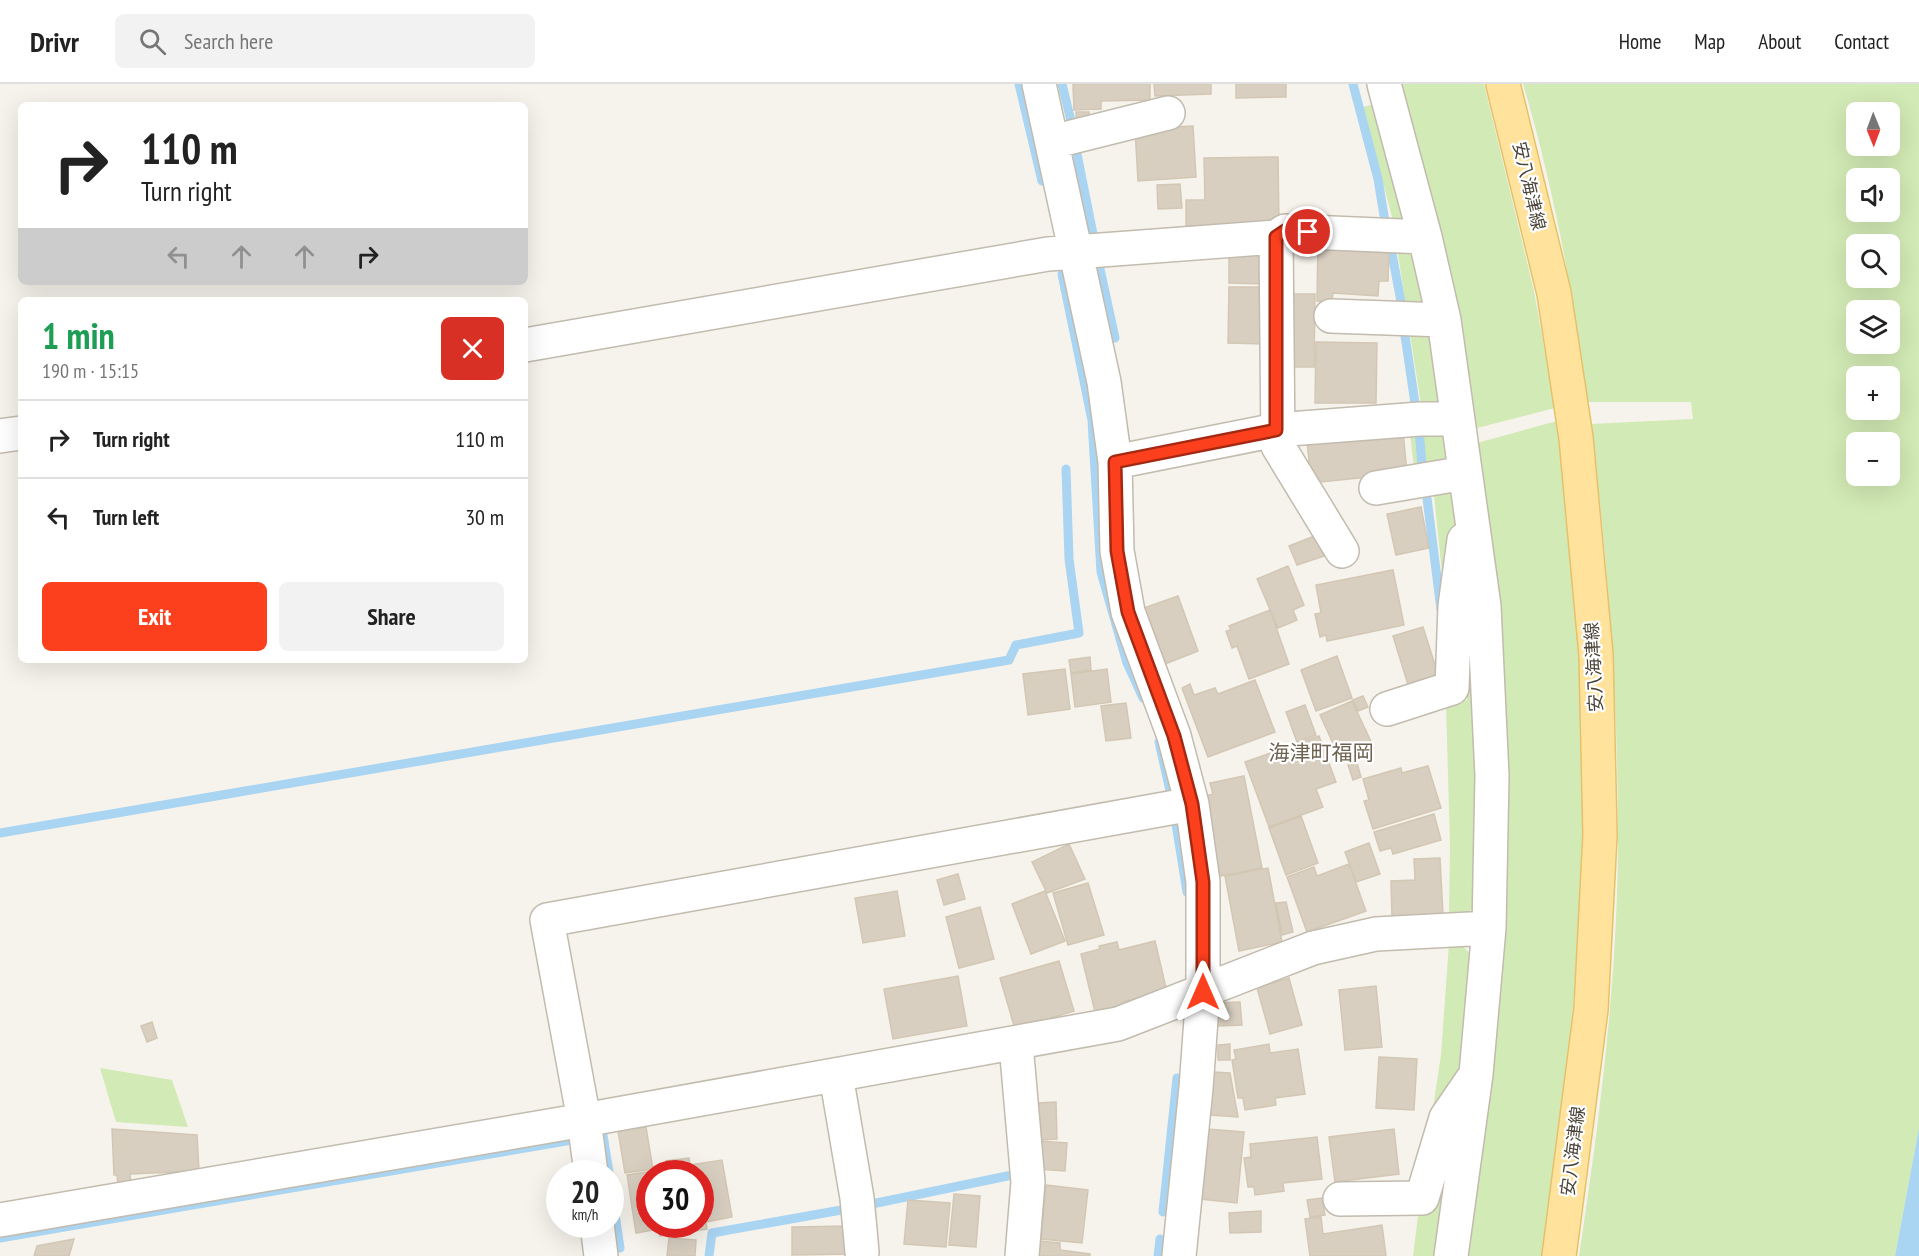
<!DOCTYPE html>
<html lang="en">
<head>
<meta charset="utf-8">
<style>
	:root { --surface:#fff; --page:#f2f2f2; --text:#222; --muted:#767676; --line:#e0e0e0; --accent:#fc3f1d }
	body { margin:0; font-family:"PT Sans Narrow","Noto Sans JP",sans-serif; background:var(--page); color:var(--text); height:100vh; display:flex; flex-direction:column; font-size:22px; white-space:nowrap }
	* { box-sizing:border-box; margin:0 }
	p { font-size:20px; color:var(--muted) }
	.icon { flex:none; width:33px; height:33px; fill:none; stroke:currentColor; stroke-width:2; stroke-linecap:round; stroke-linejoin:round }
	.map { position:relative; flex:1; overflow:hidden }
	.sheet { position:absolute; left:18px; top:213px; width:510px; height:366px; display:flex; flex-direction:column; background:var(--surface); border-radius:9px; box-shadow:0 6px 24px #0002 }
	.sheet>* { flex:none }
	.top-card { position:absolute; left:18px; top:18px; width:510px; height:183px; border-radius:9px; box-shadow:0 6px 24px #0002; background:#fff; color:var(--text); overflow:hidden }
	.needle { width:39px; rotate:179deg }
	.fabs { position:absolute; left:1846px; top:18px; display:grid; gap:12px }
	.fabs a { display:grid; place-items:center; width:54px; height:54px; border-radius:9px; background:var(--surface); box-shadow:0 6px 24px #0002; font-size:30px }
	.speed { position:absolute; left:546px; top:1076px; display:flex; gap:12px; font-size:30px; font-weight:700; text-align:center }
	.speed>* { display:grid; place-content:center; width:78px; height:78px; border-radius:50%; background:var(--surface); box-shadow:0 6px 24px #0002; line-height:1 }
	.speed small { font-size:15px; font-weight:400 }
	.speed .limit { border:9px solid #d22; background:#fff; color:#111 }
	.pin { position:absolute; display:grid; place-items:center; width:51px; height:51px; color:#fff; margin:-26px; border:3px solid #fff; border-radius:50%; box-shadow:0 2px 6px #0007 }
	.me { position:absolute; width:66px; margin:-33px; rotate:0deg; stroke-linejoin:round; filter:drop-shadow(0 0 4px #0008) }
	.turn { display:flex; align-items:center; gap:21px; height:126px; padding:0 24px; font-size:27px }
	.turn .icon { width:78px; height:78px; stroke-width:2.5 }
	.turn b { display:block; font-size:42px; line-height:51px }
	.lanes { display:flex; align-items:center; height:57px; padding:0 24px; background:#0003; justify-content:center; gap:30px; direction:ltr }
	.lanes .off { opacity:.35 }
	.round { display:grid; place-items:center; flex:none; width:63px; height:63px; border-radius:9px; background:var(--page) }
	.summary { display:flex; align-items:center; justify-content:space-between; height:102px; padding:0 24px }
	h1 { font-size:36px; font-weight:700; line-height:45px; color:#1e9e55 }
	.action { display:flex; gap:12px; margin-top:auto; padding:12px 24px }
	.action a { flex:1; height:69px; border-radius:9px; background:var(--accent); color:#fff; font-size:24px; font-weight:700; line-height:69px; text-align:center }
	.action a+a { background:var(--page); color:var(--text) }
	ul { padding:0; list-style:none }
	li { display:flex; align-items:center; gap:18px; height:78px; padding:0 24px; border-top:2px solid var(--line) }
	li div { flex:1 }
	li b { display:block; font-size:22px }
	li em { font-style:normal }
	header { display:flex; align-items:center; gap:36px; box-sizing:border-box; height:84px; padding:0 30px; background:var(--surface); border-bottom:2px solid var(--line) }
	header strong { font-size:28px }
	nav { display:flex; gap:33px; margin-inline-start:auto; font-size:21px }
	.search { width:420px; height:54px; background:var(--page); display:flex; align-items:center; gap:15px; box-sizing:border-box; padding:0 21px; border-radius:9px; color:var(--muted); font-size:22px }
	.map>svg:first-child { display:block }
	.green { fill:#d2eab5; fill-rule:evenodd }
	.water { fill:#a9d4f2 }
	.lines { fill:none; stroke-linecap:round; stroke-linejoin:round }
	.stream { stroke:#a9d4f2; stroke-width:9 }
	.building { fill:#d8cfc1; stroke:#d3c7b4; stroke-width:1.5; fill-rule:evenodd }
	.minor-casing { stroke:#c2bbae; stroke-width:36 }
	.major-casing { stroke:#e6c16a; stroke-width:36 }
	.minor { stroke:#fff; stroke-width:33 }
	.major { stroke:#ffe39c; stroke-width:33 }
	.route-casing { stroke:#a42913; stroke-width:15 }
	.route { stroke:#fc3f1d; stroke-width:10 }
	.labels { text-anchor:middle; stroke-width:4.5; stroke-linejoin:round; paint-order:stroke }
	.street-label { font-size:18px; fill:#4b4439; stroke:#fff }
	.quarter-label { font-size:21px; fill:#6e6250; stroke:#fff }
</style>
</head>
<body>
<header>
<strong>Drivr</strong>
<div class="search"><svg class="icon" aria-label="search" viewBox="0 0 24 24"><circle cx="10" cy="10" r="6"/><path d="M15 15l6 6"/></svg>Search here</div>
<nav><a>Home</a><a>Map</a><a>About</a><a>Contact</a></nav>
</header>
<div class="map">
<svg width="1919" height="1172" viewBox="0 0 1919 1172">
	<rect width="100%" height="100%" fill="#f6f3ec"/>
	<!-- green -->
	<path class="green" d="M1396,0h88l50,207 21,117 -78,20 -17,-96z
		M1523,0h396v1044l-24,128h-316c21,-139 39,-280 39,-420 0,-139 -10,-275 -27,-412l102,-5 -2,-17h-103c-15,-108 -34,-214 -65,-318zM1857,28h33v34h-33zM1857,94h33v34h-33zM1857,160h33v34h-33zM1857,226h33v34h-33zM1857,292h33v34h-33zM1857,358h33v34h-33z
		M1380,19l32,125h-17l-32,-121z
		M1396,157l18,2 15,64 -22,6z
		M1409,244l22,1 9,83 -18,-1z
		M1557,337c15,136 30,274 26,411 -4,142 -19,283 -38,424h-82l23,-151 -9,-662z
		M1409,342l34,4 10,29 -38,16z
		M1456,403l6,27 -16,98 -12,-117z
		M1464,480h6l11,340 -23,14h-9l1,-74 -4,-139 21,-5z
		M1449,859h10l18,17 -9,101 -43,99 16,-105z
		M100,984l72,12 16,47 -72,-5z
		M1456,1029l-16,143h-27l6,-48z"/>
	<!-- water -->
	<path class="water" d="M1919,1044v128h-24z"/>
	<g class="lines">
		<!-- stream -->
		<path class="stream" d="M1019,0l23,97
			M1062,0l10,41
			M1353,0l25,95 8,49
			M1077,70l16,80
			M1390,159l12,64
			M1100,185l15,69
			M1062,190l30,146 9,152 26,91 16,35
			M1404,245l12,81
			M1419,345l3,36
			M1427,414l14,112
			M1159,658l12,53
			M1176,740l11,68
			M0,749l1009,-173 7,-15 63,-12 -10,-74 -3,-90
			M603,1051l6,38
			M610,1096l10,68
			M867,1121l150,-31
			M1163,1128l14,-134
			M0,1154l572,-98
			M709,1172l3,-23 135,-24
			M1158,1172l2,-17"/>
	</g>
	<!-- building -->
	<path class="building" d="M1073,0h77v16l-49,1v8l-27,1z
		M1154,0h57v10l-56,2z
		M1236,0h50v13l-50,1z
		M1076,28h13v9h-13z
		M1193,42l3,51 -58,4 -3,-52z
		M1278,73l1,67 -93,2v-26h19l-1,-42z
		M1180,100l2,24 -24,1 -1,-24z
		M1318,158l33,3v6l38,2 -1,28h-9l-1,15 -45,-3 -1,9 -15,-1z
		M1229,164l38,1 -1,35 -37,-1z
		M1229,203h36l-1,57 -36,-1z
		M1287,210h28l-1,73h-28z
		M1316,258l61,1 -1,60h-61z
		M1403,347l4,42 -96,10 -4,-43z
		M1421,423l8,41 -33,7 -9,-41z
		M1317,451l7,21 -27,9 -8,-19z
		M1288,482l16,39 -11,5 4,10 -19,8 -21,-49z
		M1393,486l11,55 -77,16 -1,-6 -6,2 -5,-23 6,-1 -5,-28z
		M1178,512l20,55 -33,13 -21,-56z
		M1270,526l19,54 -40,15 -12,-33 -5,2 -6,-17 5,-1 -2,-4z
		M1423,543l17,54 -30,10 -17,-55z
		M1337,572l15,42 -36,13 -15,-41z
		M1090,573l1,13 -20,3 -2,-13z
		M1065,585l5,40 -42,6 -5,-41z
		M1107,585l4,33 -36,5 -4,-33z
		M1255,596l20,52 -67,25 -26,-69 8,-4 4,11 21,-7 3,6z
		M1363,612l5,11 -10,4 -5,-11z
		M1352,617l22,47 -32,15 -22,-48z
		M1126,619l5,35 -25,3 -5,-35z
		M1305,621l11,30 -19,7 -11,-30z
		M1319,652l17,46 -20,7 7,18 -54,20 -24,-65z
		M1357,679l4,14 -8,3 -5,-15z
		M1428,682l13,42 -68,21 -9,-28 5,-1 -6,-21 38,-11 1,5z
		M1244,692l18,92 -42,8 -15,-80 8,-2 -3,-11z
		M1434,730l7,26 -48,14 -2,-6 -11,3 -6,-19z
		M1301,732l17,47 -32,12 -17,-47z
		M1369,759l11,31 -24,8 -11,-30z
		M1069,760l16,35 -38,14 -15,-31z
		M1440,774l3,57 -51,3 -1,-37 24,-1 -1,-21z
		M1349,780l17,47 -59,21 -20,-55 27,-10 3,9z
		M1268,784l14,74 -43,9 -14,-75z
		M958,790l7,25 -21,6 -7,-25z
		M1088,799l16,52 -36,10 -15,-52z
		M897,807l8,45 -42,7 -8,-45z
		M1045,807l20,50 -34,13 -19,-50z
		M1286,818l7,30 -11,3 -6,-32z
		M980,823l14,52 -35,9 -13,-51z
		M1155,857l12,51 -45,10 2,7 -28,7 -15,-62 19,-5 -1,-3 18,-4 2,8z
		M1059,877l15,50 -59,18 -15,-51z
		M958,892l9,50 -74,13 -9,-50z
		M1289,894l13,47 -32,9 -13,-46z
		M1376,902l6,61 -37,3 -6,-60z
		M1240,918l2,23 -24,1 -2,-23z
		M152,938l5,16 -10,4 -6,-16z
		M1230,960v16h-12v-15z
		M1269,960l1,9 28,-4 7,45 -30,4 1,7 -31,5 -2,-12h-5l-6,-38 4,-1 -2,-9z
		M1379,973l38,2 -3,51 -38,-2z
		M1214,988l16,1 8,44 -28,-2z
		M1056,1018l1,37 -19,1 -1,-37z
		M646,1043l7,42 -28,4 -7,-42z
		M112,1045l85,6 2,36 -69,3 1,11h-13l-1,-10h-3z
		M1207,1045l37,3 -7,71 -37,-4z
		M1394,1045l5,45 -64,8 -6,-45z
		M1317,1053l5,42 -39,4 1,8 -29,4 -1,-8h-6l-4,-29 7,-1 -1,-13z
		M1039,1057l28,2 -2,28 -28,-2z
		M689,1074l1,7 32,-5 10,57 -26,5 1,7 -47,7 -2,-7 -22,4 -9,-58 40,-6 -1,-8zM650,1089h50v51h-50z
		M1046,1101l42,5 -6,53 -41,-4z
		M954,1110l26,2 -4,51 -27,-2z
		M1322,1114l3,17 -15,2 -3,-17z
		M908,1116l42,3 -4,44 -42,-3z
		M1261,1127v21l-31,1 -1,-20z
		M1321,1133l2,17 59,-9 4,31h-76l-5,-37z
		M851,1142v28l-59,1v-28z
		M669,1154l27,2 -1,16h-28z
		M74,1155l-5,17h-35l3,-10z
		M1039,1157l21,2v7l30,4v2h-52z"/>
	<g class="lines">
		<defs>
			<path id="minor" d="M1039,0l65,298 11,80 2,89 11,61 46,124 18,68 11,78v110l-7,96 -17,168
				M1384,0l41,153 19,83 40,286 8,170 -3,152 -13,146 -25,182
				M1052,58l116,-29
				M1276,153l2,209 64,105
				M1331,232l113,4
				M525,261l523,-91 228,-17 9,-6 140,6
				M0,352l21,-3
				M1115,378l161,-32 144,-11h38
				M1376,404l89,-15
				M1387,625l65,-21 3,-82 9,-66
				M1016,960l12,138 -6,74
				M836,991l21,123 5,54
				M591,1089l-7,-53 -37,-200 645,-116
				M1340,1115l82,-1 24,-80 26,-38
				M0,1136l584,-100 534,-96 195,-76 63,-14 113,-6
				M597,1140l4,32"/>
			<path id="major" d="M1503,0l51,209 22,145 20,217 4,180 -9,174 -32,247"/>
		</defs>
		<!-- minor casing -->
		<use href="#minor" class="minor-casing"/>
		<!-- major casing -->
		<use href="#major" class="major-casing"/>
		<!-- minor -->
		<use href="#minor" class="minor"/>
		<!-- major -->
		<use href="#major" class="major"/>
	</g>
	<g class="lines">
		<defs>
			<path id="route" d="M1203,908v-110l-11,-78 -18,-68 -46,-124 -11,-61 -2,-89 161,-32v-193l9,-6 23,1"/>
		</defs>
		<!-- route casing -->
		<use href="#route" class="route-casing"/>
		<!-- route -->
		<use href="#route" class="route"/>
	</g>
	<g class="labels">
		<!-- street labels -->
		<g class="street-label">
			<text transform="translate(1529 102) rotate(77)" y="6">安八海津線</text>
			<text transform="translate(1594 583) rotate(-93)" y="6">安八海津線</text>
			<text transform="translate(1573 1067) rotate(-83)" y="6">安八海津線</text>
		</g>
		<!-- quarter labels -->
		<g class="quarter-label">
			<text x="1321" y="676">海津町福岡</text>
		</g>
	</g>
</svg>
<div class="fabs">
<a><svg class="needle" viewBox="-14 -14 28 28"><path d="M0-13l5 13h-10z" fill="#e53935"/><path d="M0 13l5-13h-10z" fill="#767676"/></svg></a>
<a><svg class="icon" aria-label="sound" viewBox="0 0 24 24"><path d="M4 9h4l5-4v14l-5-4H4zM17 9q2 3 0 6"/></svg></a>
<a><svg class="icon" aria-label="search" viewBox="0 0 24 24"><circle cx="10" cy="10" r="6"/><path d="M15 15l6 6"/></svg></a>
<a><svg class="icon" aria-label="layers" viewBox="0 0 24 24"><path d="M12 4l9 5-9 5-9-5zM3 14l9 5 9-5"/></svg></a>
<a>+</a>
<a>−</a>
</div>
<div class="speed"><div>20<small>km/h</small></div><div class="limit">30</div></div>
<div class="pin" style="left:1308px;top:148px;background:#d93025"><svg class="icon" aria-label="arrive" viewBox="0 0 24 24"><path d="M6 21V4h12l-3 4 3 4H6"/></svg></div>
<svg class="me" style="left:1203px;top:908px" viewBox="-20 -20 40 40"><path d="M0-17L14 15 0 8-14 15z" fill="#fc3f1d" stroke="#fff" stroke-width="4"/></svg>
<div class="top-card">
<div class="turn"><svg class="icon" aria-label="right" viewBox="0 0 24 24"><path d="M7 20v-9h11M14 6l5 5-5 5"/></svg><div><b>110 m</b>Turn right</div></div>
<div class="lanes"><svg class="icon off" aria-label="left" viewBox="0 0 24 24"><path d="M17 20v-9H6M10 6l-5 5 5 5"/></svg><svg class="icon off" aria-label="ahead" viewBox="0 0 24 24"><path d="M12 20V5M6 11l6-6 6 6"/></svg><svg class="icon off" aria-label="ahead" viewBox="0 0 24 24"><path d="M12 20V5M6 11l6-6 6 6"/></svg><svg class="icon" aria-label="right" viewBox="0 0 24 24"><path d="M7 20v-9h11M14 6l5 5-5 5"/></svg></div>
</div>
<section class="sheet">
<div class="summary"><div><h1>1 min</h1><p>190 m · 15:15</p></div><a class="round" style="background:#d93025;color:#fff"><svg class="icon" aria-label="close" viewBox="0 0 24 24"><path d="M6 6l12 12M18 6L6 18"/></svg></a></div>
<ul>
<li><svg class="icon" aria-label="right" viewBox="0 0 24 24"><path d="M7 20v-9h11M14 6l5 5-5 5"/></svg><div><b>Turn right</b></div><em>110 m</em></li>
<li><svg class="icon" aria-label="left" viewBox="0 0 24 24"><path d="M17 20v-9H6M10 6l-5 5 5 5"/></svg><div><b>Turn left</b></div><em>30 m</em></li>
</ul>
<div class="action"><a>Exit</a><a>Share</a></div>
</section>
</div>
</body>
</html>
